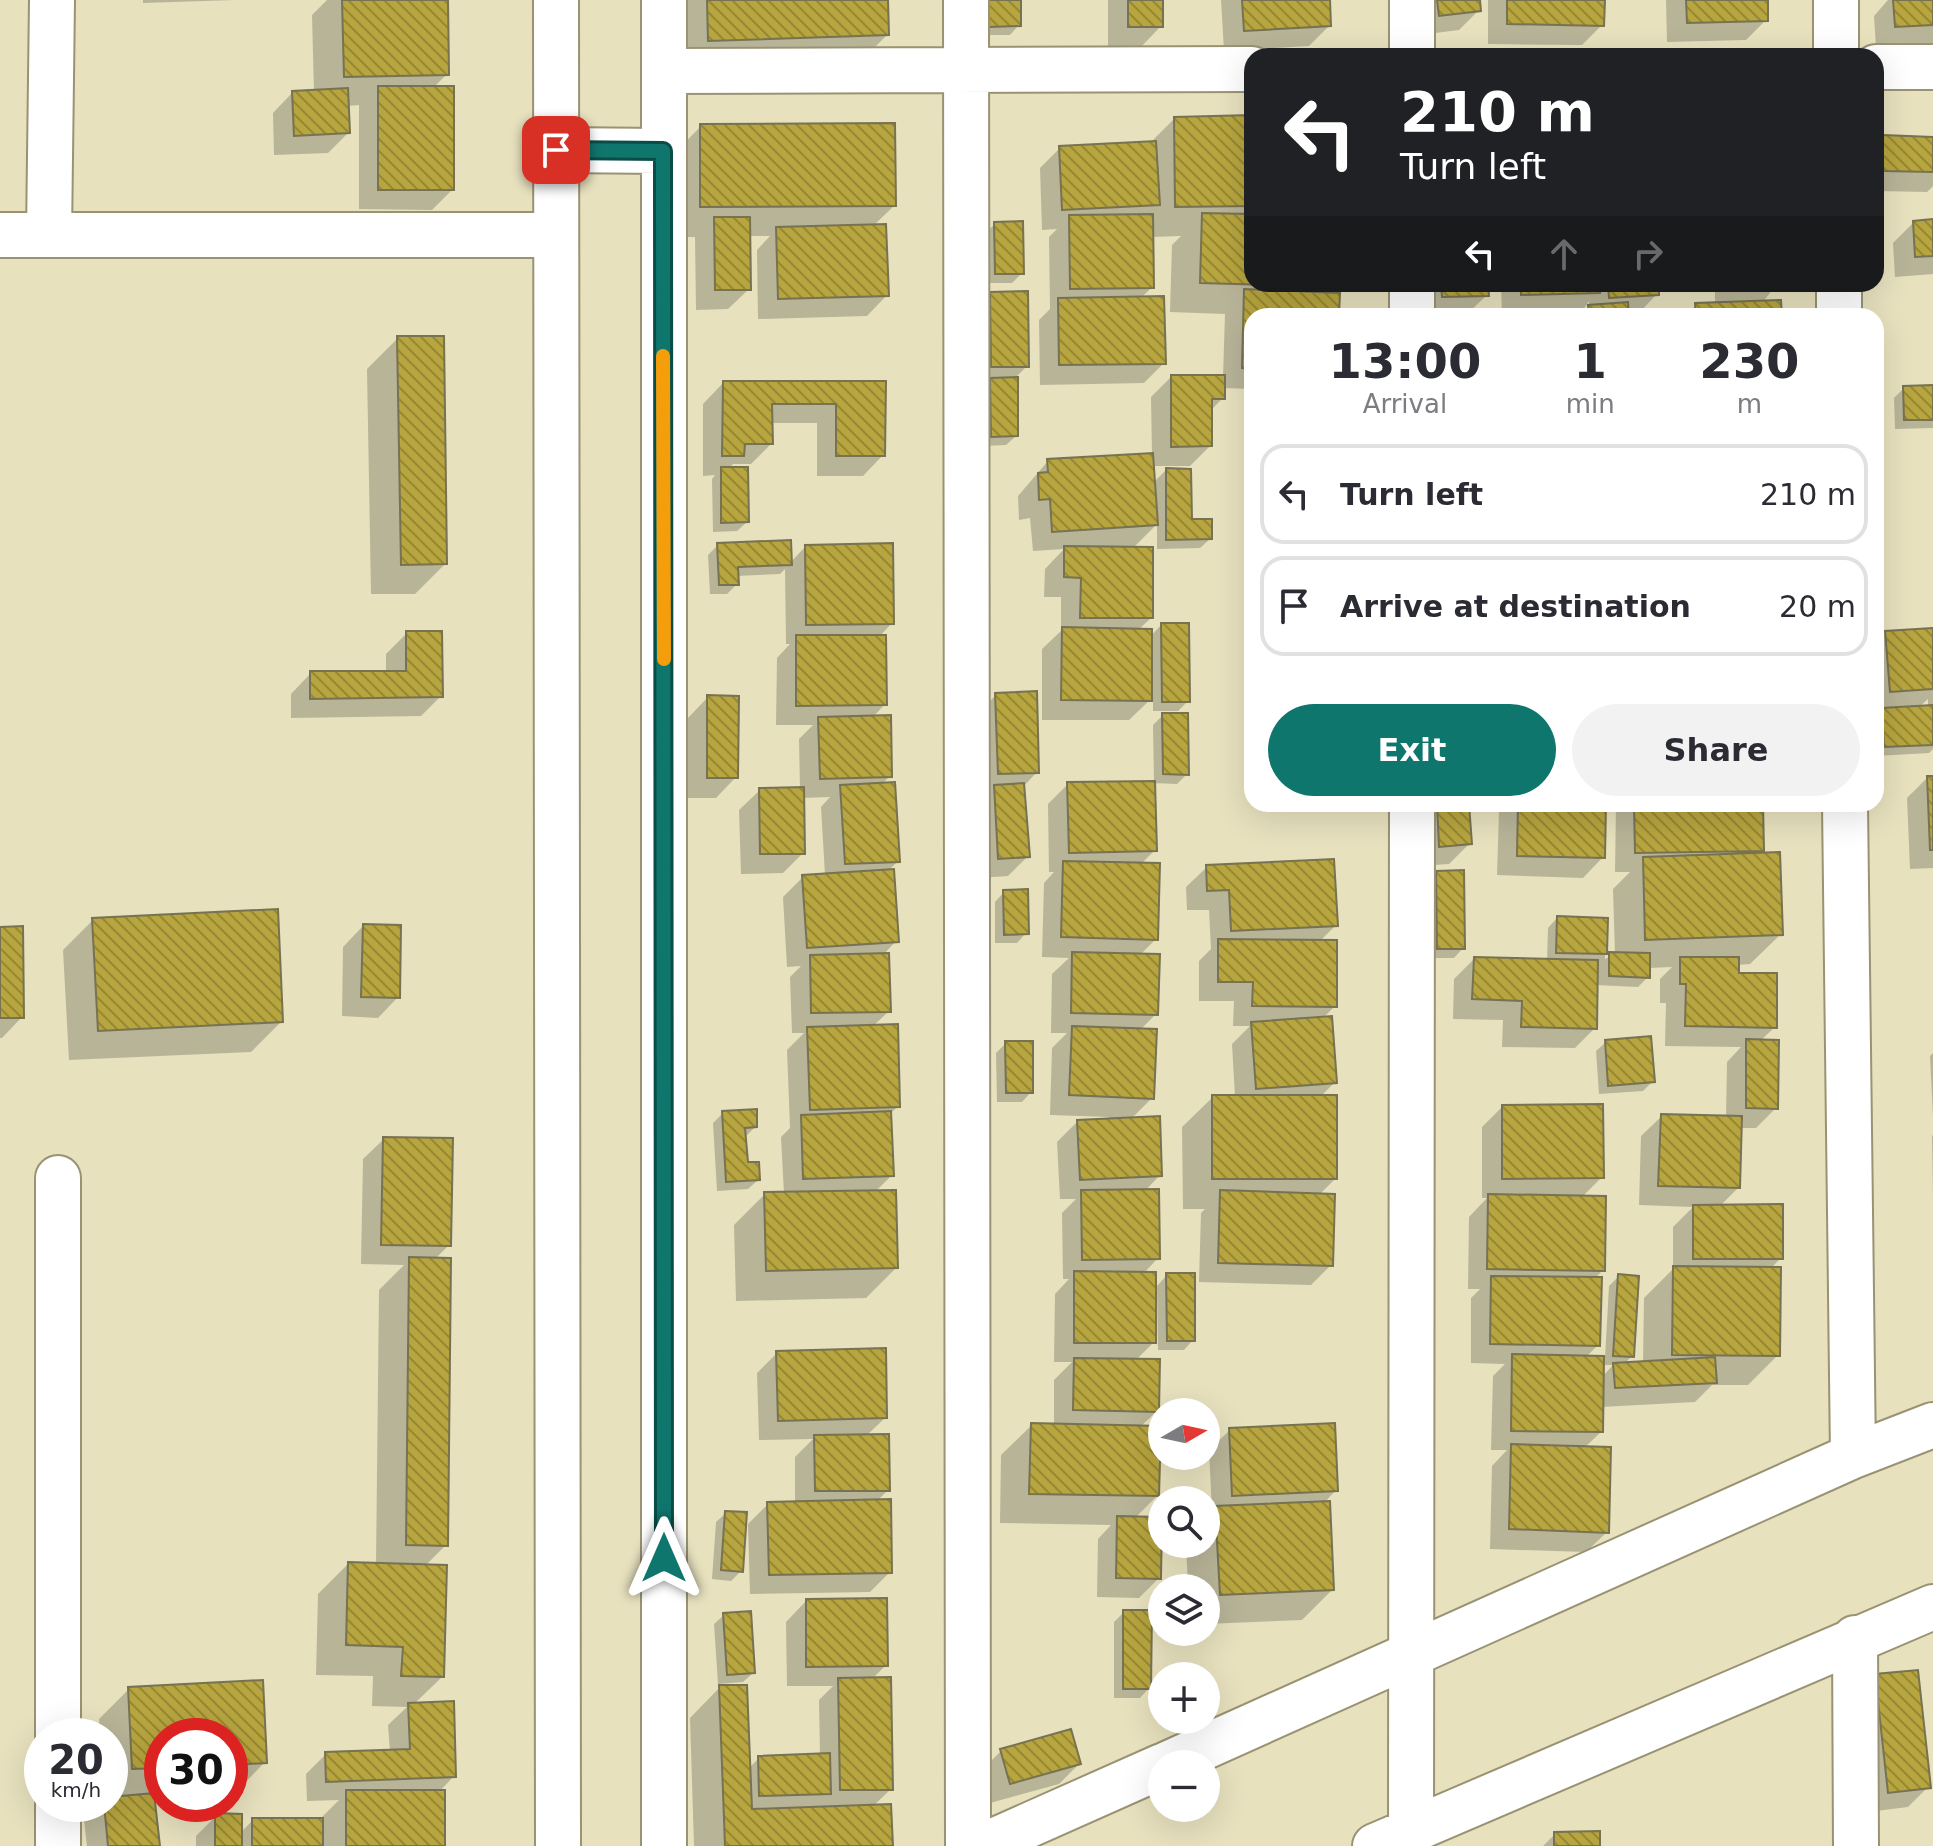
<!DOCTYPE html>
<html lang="en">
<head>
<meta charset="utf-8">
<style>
	:root { --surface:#fff; --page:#f2f2f3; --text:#2b2b33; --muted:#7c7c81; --line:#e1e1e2; --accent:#0f766e }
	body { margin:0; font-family:"DejaVu Sans",sans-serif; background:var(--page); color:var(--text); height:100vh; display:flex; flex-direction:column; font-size:30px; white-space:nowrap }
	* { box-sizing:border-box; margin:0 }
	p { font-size:26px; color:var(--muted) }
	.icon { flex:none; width:44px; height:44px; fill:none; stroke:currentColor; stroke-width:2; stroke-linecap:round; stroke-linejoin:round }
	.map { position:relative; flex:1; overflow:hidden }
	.sheet { position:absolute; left:1244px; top:308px; width:640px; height:504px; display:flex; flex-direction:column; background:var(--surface); border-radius:24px; box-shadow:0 8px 32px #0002 }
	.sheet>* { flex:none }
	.guide { position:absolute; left:1244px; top:48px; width:640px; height:244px; border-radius:24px; box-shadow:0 8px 32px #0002; background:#202124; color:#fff; overflow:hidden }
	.needle { width:52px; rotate:81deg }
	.tools { position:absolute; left:1148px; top:1398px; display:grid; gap:16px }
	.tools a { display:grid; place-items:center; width:72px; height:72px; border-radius:50%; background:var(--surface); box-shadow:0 8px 32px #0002; font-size:40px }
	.speed { position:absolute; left:24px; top:1718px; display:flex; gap:16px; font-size:40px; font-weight:700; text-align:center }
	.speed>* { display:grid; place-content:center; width:104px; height:104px; border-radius:50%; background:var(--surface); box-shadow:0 8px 32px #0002; line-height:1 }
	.speed small { font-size:20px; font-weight:400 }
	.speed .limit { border:12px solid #d22; background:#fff; color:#111 }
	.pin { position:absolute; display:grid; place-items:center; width:68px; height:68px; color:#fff; margin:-34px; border-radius:16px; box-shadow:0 4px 12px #0006 }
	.me { position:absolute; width:88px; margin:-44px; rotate:0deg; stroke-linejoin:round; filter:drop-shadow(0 0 6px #0008) }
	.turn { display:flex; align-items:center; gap:28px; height:168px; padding:0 24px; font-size:36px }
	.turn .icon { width:104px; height:104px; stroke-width:2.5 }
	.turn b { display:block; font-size:56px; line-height:68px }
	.lanes { display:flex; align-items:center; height:76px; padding:0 24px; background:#0003; justify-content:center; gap:40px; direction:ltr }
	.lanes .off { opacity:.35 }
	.eta { display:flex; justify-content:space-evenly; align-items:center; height:136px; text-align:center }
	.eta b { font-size:48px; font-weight:600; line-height:56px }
	.button { display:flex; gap:16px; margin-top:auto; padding:16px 24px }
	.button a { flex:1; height:92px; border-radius:48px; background:var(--accent); color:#fff; font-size:32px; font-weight:600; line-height:92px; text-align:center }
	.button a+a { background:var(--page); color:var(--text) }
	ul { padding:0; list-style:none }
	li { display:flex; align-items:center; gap:24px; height:100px; margin:0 16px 12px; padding:0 8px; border:4px solid var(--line); border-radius:24px }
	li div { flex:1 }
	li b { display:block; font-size:30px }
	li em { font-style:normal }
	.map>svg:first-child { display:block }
	.shadow { fill:#0003; fill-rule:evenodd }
	.building { fill:url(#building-back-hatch); stroke:#777252; stroke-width:2 }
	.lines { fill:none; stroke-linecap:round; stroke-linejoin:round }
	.minor-casing { stroke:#999373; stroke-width:48 }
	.minor { stroke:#fff; stroke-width:44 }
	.route-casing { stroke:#0a4d48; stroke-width:20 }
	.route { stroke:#0f766e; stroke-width:14 }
	.slow { stroke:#f59e0b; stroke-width:14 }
</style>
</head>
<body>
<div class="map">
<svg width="1933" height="1846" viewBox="0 0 1933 1846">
	<defs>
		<pattern id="building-back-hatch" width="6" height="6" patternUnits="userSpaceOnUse" patternTransform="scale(2)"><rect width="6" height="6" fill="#b7a53f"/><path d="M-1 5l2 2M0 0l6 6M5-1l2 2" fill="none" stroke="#968835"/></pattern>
	</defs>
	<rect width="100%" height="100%" fill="#e7e1be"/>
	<!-- shadow -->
	<path class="shadow" d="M143,0h92l-92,3z
		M327,0h119l1,74 -14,14 19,102 -20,20 -73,-1v-104l-12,1 1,27 -20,20 -54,2 -1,-42 20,-21h21l-2,-77z
		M677,0h209l1,35 -30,30 -178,5z
		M980,0h39v25l-9,10h-29z
		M1108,0h53v26l-20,21h-33z
		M1221,0h107l1,26 -20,20 -85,5z
		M1416,0h62l1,10 -20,20 -40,5z
		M1488,0h115l-1,25 -20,20 -94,-1z
		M1666,0h100v20l-20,20 -79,2z
		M1888,0h45v43l-57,4 -2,-31z
		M1252,117v167h86l-9,11 8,21h-85v73l-29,-1v10l-13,13v35l-20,20h-38l1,17 13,-13 24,51 20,18 -10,9 -43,1v-25l-25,25 19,69 -13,12 12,7 11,-12 27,76 -10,10h-25v-14l-24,23h-87v-71l19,-18v-34h-17l1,-28 19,-20 -31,2 -3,-33 -11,2 -1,-24 30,-35 104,-6 -1,-58 20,-20h52l2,-63 -55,-2 2,-67 9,-9 -29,1v50l-12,12 24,64 -20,20 -104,2 -1,-65 11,-11 -1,-72 8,-8 -15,1 -2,-62 20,-20 89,-4 25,-25z
		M701,126l193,80 -21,20 14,69 -20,21 -109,3 -1,-69 13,-14h-22l1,53 -21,20 -32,1 -1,-73h-24v-80z
		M1884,137l49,2v47l-6,6 -51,-1v-45z
		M1933,221v56v-3l-38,3 -2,-34 21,-21z
		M995,224l27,49 -10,10h-26l-1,-50z
		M1421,284h65l1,11 -21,20 -44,1z
		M1501,284h156v10l-20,21 -58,1 10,-9v-6l-10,15h-67l2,-2h-12z
		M1715,284h62l-15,19 18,13h-94l10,-11h19z
		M991,294l36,72 -11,11v59l-10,9 -24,1 -12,-132z
		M398,338l47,226 -30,30h-44l-4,-225z
		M723,383h161l-1,72 -20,21h-46v-53h-46v21l-20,20h-18l-5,5 19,53 -10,9 -24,1 -1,-53 3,-4 -12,1v-72z
		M1933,387v41l-38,1 -1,-31 10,-10z
		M718,545l72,18 15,-16 87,76 -14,15 7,66 -13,14 18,58 -8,8 16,77 -11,11 9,69 -13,14 6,56 -17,16 26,79 -9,9 3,60 -17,17 21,76 -30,30 -130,3 -2,-76 31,-31h19l-3,-57 9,-9 -3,-78 17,-17h-12l-2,-56 11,-11 -14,1 -4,-70 20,-20 22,-2 -4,-68 9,-10 -28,1 1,55 -20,20 -42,1 -2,-64 21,-20 40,-1 -1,-50 14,-14h-37l1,-67 13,-14h-4l-1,-75 -5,5 -44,2 1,8 -10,10h-17l-2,-39z
		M1933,630v119l-4,4 -53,3v-40l5,-5h-5v-68l10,-10zM1928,699v8h-9z
		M407,633l34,63 -20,20 -130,2v-24l20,-21h75v-19z
		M996,695l41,77 -14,15 5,69 -20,20 -29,2 -3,-163z
		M708,697l28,80 -20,21h-29l1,-80z
		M1163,715l24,59 -10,10 -24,-1 1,68 -14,14 16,74 -17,17 17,58 -16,16 12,68 -21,21 29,56 -16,17 14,66 -15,16 11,68 -19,19 22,50 -17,16 17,69 -23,23 25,59 -20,20 -42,-1 1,-58 13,-14 -111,-2 1,-68 31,-30 22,1v-46l18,-18h-18l1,-68 14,-15h-6l-1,-66 14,-14h-16l-3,-57 21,-21 31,-1v-3l-59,-2 2,-67 15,-15h-16l1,-59 17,-16 -27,-1 2,-74 10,-11h-5l-1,-68 20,-20 86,-1 -1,-58z
		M1927,778h6v90l-23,1 -3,-71z
		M1416,804h51l3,39 -21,21 -29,2z
		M1506,804h98l-1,53 -20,21 -86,-3 2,-64z
		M1616,804h145l1,46 -5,5 24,79 -31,30 -13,1v10l38,52 -15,14 16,67 -20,20h-16l-2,60 -19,19 62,51 -11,11 8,86 -30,30h-36l-17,17 -94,5v25l-17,16 23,84 -21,20 -96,-3 2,-83 15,-16h-16l2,-74 12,-12 -34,-1v-65l9,-9h-12l1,-72 18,-19h-5v-71l20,-20 100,70 -20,20 21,73 -9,9 4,66 -12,12 19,1 4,-72 10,-10 13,80 -8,8 19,-1 1,-65 29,-29v-42l20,-20 -54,-2 2,-69 21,-20 64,2 1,-56 14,-15 -76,-1 1,-43h-6v-24l12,-12 -24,1v9l-10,10 -42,-2 -1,43 -20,20 -73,-1 1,-27 -50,-1 1,-40 20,-20 73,2 1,-33 9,-10 49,2 -1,39 10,-5 -2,-65 17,-17h-15zM1602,1365h11l-11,12z
		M1207,867l128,59 -15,15 15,65 -13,13 13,63 -15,15 15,82 -16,16 12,70 -20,20 -112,-3 2,-69 4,-4h-22l-1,-82 31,-30h22l-3,-53 18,-18h-17l1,-25h-35v-40l12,-12 -2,-39h-22l-1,-23z
		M1437,873l26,75 -9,10h-26l-1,-75z
		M1004,892l22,41 -9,10h-22v-41z
		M93,920l188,102 -30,30 -182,8 -6,-110z
		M363,926l35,71 -20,21 -36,-2 1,-69z
		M0,929l22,88 -20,21h-2z
		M1606,1042l47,39 -10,10 -44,3 -3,-43z
		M1006,1043l25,49 -9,10h-25l-1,-49z
		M1933,1053v64l-3,-61z
		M723,1113l32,14 -9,9v28l12,16 -10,9 -31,2 -4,-68z
		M1933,1135v67l-1,-66z
		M384,1139l65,106 -15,15 12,285 -21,21 17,111 -28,27 40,72 -15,16 4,54h-247v-10l20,-20 24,17 13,-13h66l20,-20 -32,1 -1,-27 20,-20 64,-2 -2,-27 19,-18 -35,-1 1,-30 -57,-1 2,-81 30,-30 28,1 3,-275 25,-25 -43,-1 2,-105z
		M1167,1275l26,65 -9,10h-26l-1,-64z
		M777,1353l108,65 -19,18 22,54 -12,12 14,70 -20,20 -120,2 -2,-70 20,-20 27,-1v-46l18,-18 -54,1 -2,-67z
		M1230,1430l106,60 -12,13 8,87 -30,30 -96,4v-36h-18l-2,-44h20v-26l6,-6 -3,-62z
		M726,1513l15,58 -10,10 -19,-2 4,-57z
		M806,1601l80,64 -14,14 19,110 -19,18 19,39h-197l-4,-128 33,-34 26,84 10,-10 61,-2 -1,-56 14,-14h-46l-1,-64z
		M1124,1612l25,76 -9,10h-26v-76z
		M724,1615l29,58 -10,9 -25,2 -4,-60z
		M1876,1676l52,111 -20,20 -40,5z
		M261,1682l4,80 -30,31h-5v-57h-68v60l-9,1 5,49h-71l-3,-26 16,-16h10v-68h-10l-1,-17 30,-30z
		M1001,1751l78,13 -20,20 -69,19 -9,-32z
		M1555,1834l43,12h-55z"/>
	<!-- building -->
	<path class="building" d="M342,0h106l1,75 -105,2z
		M707,0h181l1,35 -181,6z
		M989,0h32v26l-32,1z
		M1128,0h35v27h-35z
		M1242,0h88l1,26 -87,5z
		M1437,0h43l1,11 -42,5z
		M1507,0h98l-1,26 -97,-2z
		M1686,0h82v21l-81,2z
		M1893,0h40v25l-38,2z
		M378,86h76v104h-76z
		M348,88l2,45 -56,3 -2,-45z
		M1252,115v91l-77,1 -1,-90z
		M895,123l1,83 -196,1v-83z
		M1883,135l50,2v35l-50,-1z
		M1156,141l4,64 -98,5 -3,-64z
		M1202,213l50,1v70h88l-1,3 -139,-4z
		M1153,214l1,74 -84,1 -1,-74z
		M714,217h36l1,73h-36z
		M1933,219v37l-18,1 -2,-36z
		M1023,221l1,53h-29l-1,-52z
		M886,224l3,72 -111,3 -2,-72z
		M1441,284h47l1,12 -47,1z
		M1521,284h78l1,9 -79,2z
		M1608,284h51v11l-50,3z
		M1735,284h44v5l-44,-1z
		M1244,289l96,4 -1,23h-87v53l-10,-1z
		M1028,291l1,76h-38l-1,-75z
		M1164,296l2,68 -107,1 -1,-67z
		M1781,300l1,16h-86l-1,-13z
		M1628,302l1,14h-40l-1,-11z
		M1581,311v5h-69v-3z
		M397,336h47l3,228 -46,1z
		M1171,375h54v24h-13v47l-41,1z
		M1018,377v59l-27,1 -1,-59z
		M723,381h163l-1,75h-49v-52h-64l1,40h-28l-1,12h-22z
		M1933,385v35h-29l-1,-34z
		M1153,453l5,72 -106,7 -2,-33 -11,1 -1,-27 10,-1 -1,-13z
		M721,467h27l1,55 -28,1z
		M1166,468l25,1 1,50h20v20l-46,1z
		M791,540l1,25 -54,2 1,18h-20l-2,-42z
		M893,543l1,81 -88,1 -1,-80z
		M1064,546l89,1v71h-73l1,-40 -17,-1z
		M1161,623h28l1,79h-28z
		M1062,627l90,2v72l-91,-1z
		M1933,628v61l-43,3 -5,-61z
		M406,631h36l1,66 -133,2v-28h96z
		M796,635h90l1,70 -91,1z
		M1037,691l2,82 -41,1 -3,-81z
		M707,695l32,1 -1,82h-31z
		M1933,705v40l-49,2 -2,-39z
		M1162,713h26l1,62 -26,-1z
		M891,715l1,62 -72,2 -2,-62z
		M1927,776h6v74h-3z
		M1155,781l2,70 -88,2 -2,-71z
		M895,782l5,80 -55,2 -5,-79z
		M1024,783l6,74 -32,2 -4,-74z
		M804,787l1,67h-45l-1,-66z
		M1437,804h32l3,40 -33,3z
		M1518,804h88l-1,54 -88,-2z
		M1634,804h129l1,47 -129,2z
		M1780,852l3,83 -138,5 -2,-83z
		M1334,859l4,67 -107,5 -2,-41 -22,1 -1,-26z
		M1063,861l97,2 -2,77 -97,-3z
		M894,869l5,73 -92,6 -5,-73z
		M1464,870l1,79h-28l-1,-78z
		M1028,889l1,45 -25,1 -1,-45z
		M278,909l5,113 -185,9 -6,-113z
		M1557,916l51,2 -1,36 -51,-1z
		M363,924l38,1 -1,73 -39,-1z
		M23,926l1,92h-24v-91z
		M1218,939l119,1v67l-85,-1 1,-24h-35z
		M1072,952l88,2 -2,61 -87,-2z
		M1609,952l41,1v25l-41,-2z
		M889,953l2,59 -80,1 -1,-58z
		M1474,957l124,3 -1,69 -76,-2 1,-26 -50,-2z
		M1680,957h59v16h38v55l-92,-2 1,-42h-6z
		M1332,1016l5,67 -81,6 -5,-67z
		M898,1024l2,83 -90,3 -3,-83z
		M1072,1026l85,3 -3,70 -85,-4z
		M1651,1036l4,46 -47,4 -3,-46z
		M1746,1039l33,1 -1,69 -32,-1z
		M1005,1041h28v52h-27z
		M1212,1095h125v84h-125z
		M1603,1104l1,74 -102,1v-74z
		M757,1109v18l-12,1 3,34h11l1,18 -34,2 -4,-71z
		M891,1111l3,65 -91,3 -2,-64z
		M1661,1114l81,2 -2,72 -82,-2z
		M1160,1116l2,60 -82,4 -3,-60z
		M383,1137l70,1 -2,108 -70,-1z
		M1159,1189l1,70 -78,1 -1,-70z
		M896,1190l2,78 -132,3 -2,-79z
		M1220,1190l115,4 -2,72 -115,-3z
		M1488,1194l118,2 -1,75 -118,-2z
		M1783,1204v55h-90v-54z
		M409,1257l42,1 -3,288 -42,-1z
		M1673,1266l108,1 -1,89 -108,-1z
		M1074,1271l82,1v71h-82z
		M1166,1273h29v68h-28z
		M1618,1274l21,2 -5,81 -21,-1z
		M1491,1276l111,1 -2,69 -110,-2z
		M886,1348l1,70 -109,3 -2,-70z
		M1512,1354l92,2 -1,76 -92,-1z
		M1715,1357l2,26 -102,5 -2,-25z
		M1074,1358l86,1 -1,53 -86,-2z
		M1031,1423l130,3 -2,70 -130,-2z
		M1335,1423l3,68 -106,5 -3,-68z
		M889,1434l1,57h-75l-1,-56z
		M1511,1444l100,3 -2,86 -100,-4z
		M891,1499l1,74 -123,2 -2,-73z
		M1330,1501l4,89 -114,5 -5,-89z
		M725,1511l22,1 -4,60 -22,-2z
		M1117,1516l45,1 -1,62 -45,-1z
		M348,1562l99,3 -3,112 -43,-1 2,-29 -57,-2z
		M887,1598l1,68 -82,1v-68z
		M1123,1610h29l-1,79h-28z
		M751,1611l4,62 -28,2 -4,-62z
		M1918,1670l13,118 -43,5 -13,-119z
		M891,1677l2,113h-53l-2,-112z
		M263,1680l4,83 -37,2v-29h-68v32l-30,1 -4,-82z
		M719,1685h28l5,124 139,-5 2,42h-168z
		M454,1701l2,76 -130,5 -1,-30 85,-3 -2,-46z
		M1071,1729l10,35 -71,20 -10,-35z
		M830,1753l1,41 -72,2 -1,-40z
		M346,1790h99v56h-99z
		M154,1793l6,53h-52l-4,-42h6v-7z
		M215,1813l27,1v32h-27z
		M252,1818h71v28h-71z
		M1600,1831v15h-46v-14z"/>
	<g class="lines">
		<defs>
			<path id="minor" d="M556,0l2,1846
				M664,0v1846
				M966,0l2,1846
				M1412,0v56
				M1836,56v-56
				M1876,67h57
				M664,71l588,-2
				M556,150l107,1
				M0,235h556
				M49,235l3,-235
				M1839,284v32
				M1412,316v-32
				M1845,804l8,652
				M1855,1638l1,208
				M58,1736v-558
				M1167,1764l686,-308 80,-31
				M58,1846v-42
				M982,1846l180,-80
				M1375,1846l558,-239
				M1411,1846l1,-1042"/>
		</defs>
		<!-- minor casing -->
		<use href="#minor" class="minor-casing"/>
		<!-- minor -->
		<use href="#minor" class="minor"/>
	</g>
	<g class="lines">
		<defs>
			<path id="route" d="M556,150l107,1 1,1407"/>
		</defs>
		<!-- route casing -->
		<use href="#route" class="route-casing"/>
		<!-- route -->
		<use href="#route" class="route"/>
		<!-- slow -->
		<path class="slow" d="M663,356l1,303"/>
	</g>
</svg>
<div class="tools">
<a><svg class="needle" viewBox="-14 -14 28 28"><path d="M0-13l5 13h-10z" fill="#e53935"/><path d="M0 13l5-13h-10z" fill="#7c7c81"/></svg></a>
<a><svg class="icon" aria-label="search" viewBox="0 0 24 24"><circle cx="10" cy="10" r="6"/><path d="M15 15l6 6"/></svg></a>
<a><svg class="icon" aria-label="layers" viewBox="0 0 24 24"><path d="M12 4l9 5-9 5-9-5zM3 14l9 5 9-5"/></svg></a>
<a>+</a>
<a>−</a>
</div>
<div class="speed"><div>20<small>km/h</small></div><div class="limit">30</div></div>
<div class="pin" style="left:556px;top:150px;background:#d93025"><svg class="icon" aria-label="arrive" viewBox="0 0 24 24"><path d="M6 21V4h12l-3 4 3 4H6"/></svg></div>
<svg class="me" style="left:664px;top:1558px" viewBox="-20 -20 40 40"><path d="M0-17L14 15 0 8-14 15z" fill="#0f766e" stroke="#fff" stroke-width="4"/></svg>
<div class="guide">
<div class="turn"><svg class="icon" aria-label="left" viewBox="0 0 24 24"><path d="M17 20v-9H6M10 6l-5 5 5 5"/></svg><div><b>210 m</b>Turn left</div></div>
<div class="lanes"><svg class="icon" aria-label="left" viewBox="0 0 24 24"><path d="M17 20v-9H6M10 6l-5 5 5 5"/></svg><svg class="icon off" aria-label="ahead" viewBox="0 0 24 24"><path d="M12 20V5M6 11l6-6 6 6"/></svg><svg class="icon off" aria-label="right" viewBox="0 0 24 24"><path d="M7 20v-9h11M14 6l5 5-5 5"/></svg></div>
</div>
<section class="sheet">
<div class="eta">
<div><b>13:00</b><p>Arrival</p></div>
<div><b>1</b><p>min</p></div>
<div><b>230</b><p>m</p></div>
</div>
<ul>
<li><svg class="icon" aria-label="left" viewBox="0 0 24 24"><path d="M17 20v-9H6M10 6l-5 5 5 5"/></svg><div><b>Turn left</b></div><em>210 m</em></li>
<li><svg class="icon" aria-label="arrive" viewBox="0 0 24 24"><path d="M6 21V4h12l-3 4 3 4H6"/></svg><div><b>Arrive at destination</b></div><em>20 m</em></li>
</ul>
<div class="button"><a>Exit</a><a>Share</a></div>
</section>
</div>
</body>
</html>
